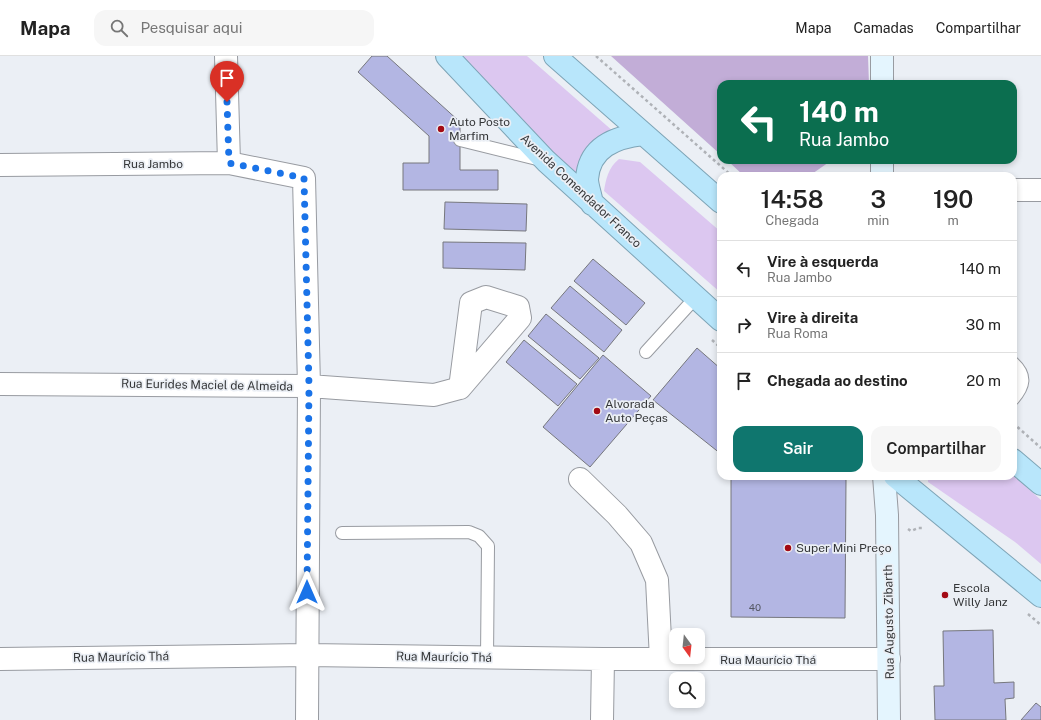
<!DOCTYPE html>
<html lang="pt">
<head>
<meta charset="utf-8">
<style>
	:root { --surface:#fff; --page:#f6f6f6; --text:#222; --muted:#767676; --line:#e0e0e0; --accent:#0f766e }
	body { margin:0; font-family:"Public Sans",sans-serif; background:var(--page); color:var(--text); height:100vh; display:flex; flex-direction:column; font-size:15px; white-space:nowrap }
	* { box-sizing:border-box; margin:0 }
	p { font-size:13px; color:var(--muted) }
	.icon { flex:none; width:22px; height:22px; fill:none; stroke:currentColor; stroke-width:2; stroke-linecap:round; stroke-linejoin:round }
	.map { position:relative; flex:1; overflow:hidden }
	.sheet { position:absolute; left:717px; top:116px; width:300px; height:308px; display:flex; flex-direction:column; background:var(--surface); border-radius:12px; box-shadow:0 2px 6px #0003 }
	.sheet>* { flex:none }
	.banner { position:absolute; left:717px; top:24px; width:300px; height:84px; border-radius:12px; box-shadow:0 2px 6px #0003; background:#0b6e4f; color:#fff; overflow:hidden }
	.needle { width:26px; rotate:165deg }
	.tools { position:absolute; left:669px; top:572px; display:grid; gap:8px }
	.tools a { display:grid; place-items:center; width:36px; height:36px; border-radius:8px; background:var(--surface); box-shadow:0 2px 6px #0003; font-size:20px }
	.pin { position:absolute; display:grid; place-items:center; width:34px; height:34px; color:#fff; margin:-41px -17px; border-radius:50% 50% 50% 0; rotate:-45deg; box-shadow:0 0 4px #0007 }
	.pin .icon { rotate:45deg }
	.me { position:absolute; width:44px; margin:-22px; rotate:0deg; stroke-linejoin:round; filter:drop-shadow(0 0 3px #0008) }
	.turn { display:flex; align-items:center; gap:14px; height:84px; padding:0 16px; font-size:18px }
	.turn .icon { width:52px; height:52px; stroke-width:2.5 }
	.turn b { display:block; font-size:28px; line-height:34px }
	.eta { display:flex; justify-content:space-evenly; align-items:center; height:68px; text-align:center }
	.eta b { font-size:24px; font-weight:600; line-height:28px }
	.action { display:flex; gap:8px; margin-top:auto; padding:8px 16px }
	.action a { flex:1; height:46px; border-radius:12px; background:var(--accent); color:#fff; font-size:16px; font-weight:600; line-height:46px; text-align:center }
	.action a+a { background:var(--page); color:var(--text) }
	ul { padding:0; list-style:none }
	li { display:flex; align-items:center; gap:12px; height:56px; padding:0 16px; border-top:1px solid var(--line) }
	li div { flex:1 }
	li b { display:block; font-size:15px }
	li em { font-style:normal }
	header { display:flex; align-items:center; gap:24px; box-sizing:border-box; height:56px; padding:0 20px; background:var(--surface); border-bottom:1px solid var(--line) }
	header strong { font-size:19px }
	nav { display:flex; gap:22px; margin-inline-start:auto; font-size:14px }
	.search { width:280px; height:36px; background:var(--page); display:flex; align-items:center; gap:10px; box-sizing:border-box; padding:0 14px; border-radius:12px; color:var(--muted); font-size:15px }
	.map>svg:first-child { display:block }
	.green { fill:#dcc7f0 }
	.forest { fill:#c2add7 }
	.building { fill:#b3b6e3; stroke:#76777d }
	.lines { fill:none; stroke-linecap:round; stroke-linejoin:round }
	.service-casing { stroke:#989ba1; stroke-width:14 }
	.minor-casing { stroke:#989ba1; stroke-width:24 }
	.secondary-casing { stroke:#989ba1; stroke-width:24 }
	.trunk-casing { stroke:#7ea4b6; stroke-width:24 }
	.path { stroke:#afb2b7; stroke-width:2.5; stroke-dasharray:3 3; stroke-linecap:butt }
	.service { stroke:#fff; stroke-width:12 }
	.minor { stroke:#fff; stroke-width:22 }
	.secondary { stroke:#e4f5fe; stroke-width:22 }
	.trunk { stroke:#b8e6fb; stroke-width:22 }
	.route { stroke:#1a73e8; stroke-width:7; stroke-dasharray:0 12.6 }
	.poi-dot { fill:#a30a14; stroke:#ebeff5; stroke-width:1.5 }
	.labels { text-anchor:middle; stroke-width:3.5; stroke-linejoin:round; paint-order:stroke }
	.number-label { font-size:10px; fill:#545764 }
	.poi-label { font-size:12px; fill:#353739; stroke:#ebeff5; text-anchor:start }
	.street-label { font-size:12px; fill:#353739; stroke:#ebeff5 }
</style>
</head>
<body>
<header>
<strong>Mapa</strong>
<div class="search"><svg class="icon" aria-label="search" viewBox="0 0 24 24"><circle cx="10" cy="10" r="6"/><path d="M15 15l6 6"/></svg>Pesquisar aqui</div>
<nav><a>Mapa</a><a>Camadas</a><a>Compartilhar</a></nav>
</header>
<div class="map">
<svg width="1041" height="664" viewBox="0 0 1041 664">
	<rect width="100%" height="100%" fill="#ebeff5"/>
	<!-- green -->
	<path class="green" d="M462,0h65l87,76 -16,12 -8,55z
		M619,103l21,3 81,70v61l-117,-102c2,-12 4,-23 15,-32z
		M1013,419l28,25v64l-26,-22 -87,-60v-6h85z"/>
	<!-- forest -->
	<path class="forest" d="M611,0h257l1,28h-148v71z
		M727,104h105l-23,16h-65z"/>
	<!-- building -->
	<path class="building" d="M372,0h15l73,66v48h38v20h-95v-27h26v-27l-71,-64z
		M445,146l82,2 -1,27 -82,-2z
		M443,186l83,1 -1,27 -82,-2z
		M593,203l52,44 -19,22 -52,-44z
		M570,230l52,44 -18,22 -53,-44z
		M546,258l53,44 -19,21 -52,-43z
		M524,284l53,44 -19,22 -52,-44z
		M697,292l24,21v85l-68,-54z
		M603,299l48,41 -61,71 -47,-40z
		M731,420h110l5,4 -1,138 -114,-1z
		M993,574l1,53 20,-1v16l-9,1 1,21h-71l-1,-34h10l-1,-55z
		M1036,647l5,4v13h-20z"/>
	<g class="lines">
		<defs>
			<path id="service" d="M460,84l81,20
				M646,296l50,-55
				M1013,307c14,13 11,23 0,36
				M342,477l127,-1 10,4 9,10 -1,112"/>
			<path id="minor" d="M226,0l3,107
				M0,109l229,-2 75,15 5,208 -2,334
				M1013,134h28
				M486,241l32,10 2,11 -60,70 11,-85z
				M0,328l309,2 125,9 26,-7
				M580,423l37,36 24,28 16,37 4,79
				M0,603l307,-4 296,4h286
				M602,664l1,-61"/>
			<path id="secondary" d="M882,0v28
				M882,104v16
				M884,420l3,39 2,205"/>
			<path id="trunk" d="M447,0l99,105 175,159
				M555,0l166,146
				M592,148c-1,-8 -5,-18 -5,-25 2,-32 29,-42 56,-45
				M1013,404l28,24
				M895,420l146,120"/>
		</defs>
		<!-- service casing -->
		<use href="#service" class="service-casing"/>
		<!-- minor casing -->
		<use href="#minor" class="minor-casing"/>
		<!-- secondary casing -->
		<use href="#secondary" class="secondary-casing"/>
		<!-- trunk casing -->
		<use href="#trunk" class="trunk-casing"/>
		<!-- path -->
		<path class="path" d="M596,0l136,120
			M712,284l9,8
			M1013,367l28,25
			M908,473l3,2 7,-3h6
			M1028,558l13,11"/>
		<!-- service -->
		<use href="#service" class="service"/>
		<!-- minor -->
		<use href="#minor" class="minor"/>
		<!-- secondary -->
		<use href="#secondary" class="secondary"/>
		<!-- trunk -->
		<use href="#trunk" class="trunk"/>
	</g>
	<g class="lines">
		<!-- route -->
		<path class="route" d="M227,46l2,61 75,15 5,208 -2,206"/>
	</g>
	<!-- markers -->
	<g class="poi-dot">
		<circle cx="441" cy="73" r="4"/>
		<circle cx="597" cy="355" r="4"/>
		<circle cx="788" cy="492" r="4"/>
		<circle cx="945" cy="539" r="4"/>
	</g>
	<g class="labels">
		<!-- number labels -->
		<g class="number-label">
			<text x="755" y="555">40</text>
		</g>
		<!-- poi labels -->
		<g class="poi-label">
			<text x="449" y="70">Auto Posto<tspan x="449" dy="14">Marfim</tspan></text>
			<text x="605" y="352">Alvorada<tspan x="605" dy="14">Auto Peças</tspan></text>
			<text x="796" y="496">Super Mini Preço</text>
			<text x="953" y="536">Escola<tspan x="953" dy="14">Willy Janz</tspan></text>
		</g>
		<!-- street labels -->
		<g class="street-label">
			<text x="153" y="112">Rua Jambo</text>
			<text transform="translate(581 135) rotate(43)" y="4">Avenida Comendador Franco</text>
			<text transform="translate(207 329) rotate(1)" y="4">Rua Eurides Maciel de Almeida</text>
			<text transform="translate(889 566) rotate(-91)" y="4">Rua Augusto Zibarth</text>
			<text transform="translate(121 601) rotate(-1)" y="4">Rua Maurício Thá</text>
			<text transform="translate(444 601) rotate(1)" y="4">Rua Maurício Thá</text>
			<text x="768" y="608">Rua Maurício Thá</text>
		</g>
	</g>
</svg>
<div class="tools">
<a><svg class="needle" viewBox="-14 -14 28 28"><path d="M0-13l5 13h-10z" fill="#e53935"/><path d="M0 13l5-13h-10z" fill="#767676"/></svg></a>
<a><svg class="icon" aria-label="search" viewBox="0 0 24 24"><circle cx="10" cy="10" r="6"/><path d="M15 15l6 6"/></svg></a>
</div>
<div class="pin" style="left:227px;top:46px;background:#d93025"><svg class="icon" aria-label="arrive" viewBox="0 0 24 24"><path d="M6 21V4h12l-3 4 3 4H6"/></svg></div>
<svg class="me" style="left:307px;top:536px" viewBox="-20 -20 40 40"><path d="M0-17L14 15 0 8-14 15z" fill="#1a73e8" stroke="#fff" stroke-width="4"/></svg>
<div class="banner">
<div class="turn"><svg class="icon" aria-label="left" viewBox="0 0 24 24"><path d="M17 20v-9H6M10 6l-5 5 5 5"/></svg><div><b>140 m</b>Rua Jambo</div></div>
</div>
<section class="sheet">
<div class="eta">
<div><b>14:58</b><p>Chegada</p></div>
<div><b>3</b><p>min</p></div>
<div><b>190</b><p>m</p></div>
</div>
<ul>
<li><svg class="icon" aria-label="left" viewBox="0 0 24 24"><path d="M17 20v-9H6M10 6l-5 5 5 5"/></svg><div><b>Vire à esquerda</b><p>Rua Jambo</p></div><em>140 m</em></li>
<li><svg class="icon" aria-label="right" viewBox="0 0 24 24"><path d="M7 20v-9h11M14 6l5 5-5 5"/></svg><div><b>Vire à direita</b><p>Rua Roma</p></div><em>30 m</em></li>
<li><svg class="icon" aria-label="arrive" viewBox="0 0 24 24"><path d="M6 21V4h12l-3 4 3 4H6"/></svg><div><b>Chegada ao destino</b></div><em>20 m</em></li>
</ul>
<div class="action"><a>Sair</a><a>Compartilhar</a></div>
</section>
</div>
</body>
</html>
